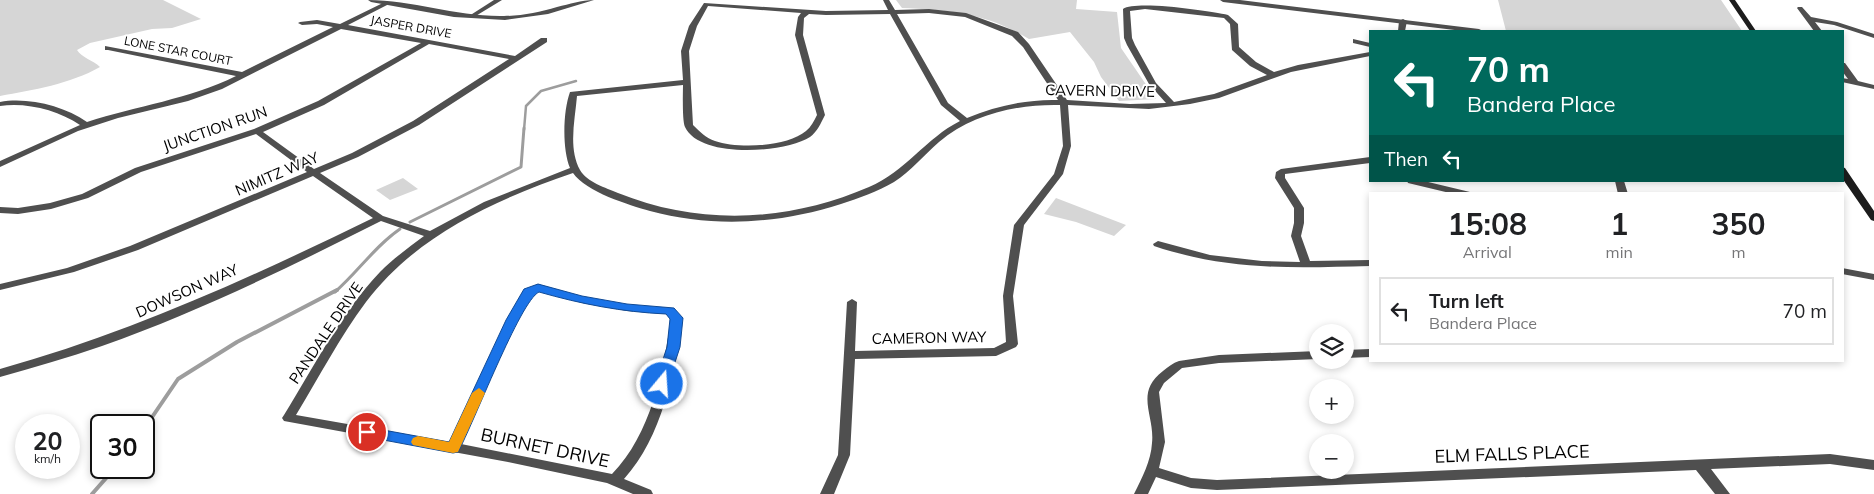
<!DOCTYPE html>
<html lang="en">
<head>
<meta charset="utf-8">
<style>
	:root { --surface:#fff; --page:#f6f6f6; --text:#202124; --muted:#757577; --line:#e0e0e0 }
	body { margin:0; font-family:Mulish,sans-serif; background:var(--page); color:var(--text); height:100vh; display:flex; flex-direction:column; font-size:19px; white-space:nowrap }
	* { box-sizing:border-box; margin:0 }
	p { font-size:16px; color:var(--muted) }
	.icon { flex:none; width:28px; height:28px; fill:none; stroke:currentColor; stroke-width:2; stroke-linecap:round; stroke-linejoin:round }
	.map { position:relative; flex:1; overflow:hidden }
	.details { position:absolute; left:1369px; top:192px; width:475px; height:170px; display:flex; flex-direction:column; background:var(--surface); border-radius:0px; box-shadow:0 2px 8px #0003 }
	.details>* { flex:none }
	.guide { position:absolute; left:1369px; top:30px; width:475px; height:152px; border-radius:0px; box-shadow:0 2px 8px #0003; background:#00695c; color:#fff; overflow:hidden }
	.fabs { position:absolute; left:1309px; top:324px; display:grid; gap:10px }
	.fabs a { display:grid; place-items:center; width:45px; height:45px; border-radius:50%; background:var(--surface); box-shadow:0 2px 8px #0003; font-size:25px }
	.speed { position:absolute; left:15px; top:414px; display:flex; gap:10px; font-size:25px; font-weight:700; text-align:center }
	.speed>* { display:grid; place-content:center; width:65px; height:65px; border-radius:50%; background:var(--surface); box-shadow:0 2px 8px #0003; line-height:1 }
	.speed small { font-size:12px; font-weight:400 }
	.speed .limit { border:2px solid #111; border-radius:8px; background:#fff; color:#111 }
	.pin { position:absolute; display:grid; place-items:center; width:42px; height:42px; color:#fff; margin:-21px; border:2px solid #fff; border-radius:50%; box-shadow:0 1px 5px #0007 }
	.me { position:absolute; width:55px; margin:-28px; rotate:18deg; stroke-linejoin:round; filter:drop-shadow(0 0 4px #0008) }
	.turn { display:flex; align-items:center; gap:18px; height:105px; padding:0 15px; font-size:22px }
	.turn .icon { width:65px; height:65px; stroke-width:2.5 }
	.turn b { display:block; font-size:35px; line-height:42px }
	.then { display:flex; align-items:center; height:48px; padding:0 15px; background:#0003; gap:10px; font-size:19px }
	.eta { display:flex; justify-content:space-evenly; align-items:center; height:85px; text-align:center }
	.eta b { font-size:30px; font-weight:700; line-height:35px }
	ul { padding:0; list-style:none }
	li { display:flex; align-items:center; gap:15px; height:68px; margin:0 10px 8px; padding:0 5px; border:2px solid var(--line); border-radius:0px }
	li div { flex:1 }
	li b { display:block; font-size:19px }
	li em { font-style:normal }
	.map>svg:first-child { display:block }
	.green { fill:#d6d6d6 }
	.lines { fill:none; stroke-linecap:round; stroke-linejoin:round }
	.stream-far2 { stroke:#9d9d9d; stroke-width:2.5 }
	.stream-far1 { stroke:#9d9d9d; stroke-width:3 }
	.stream { stroke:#9d9d9d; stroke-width:4 }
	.minor { fill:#4f4f4f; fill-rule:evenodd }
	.tertiary { fill:#4f4f4f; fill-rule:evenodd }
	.secondary { fill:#1c1c1c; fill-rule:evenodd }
	.route { fill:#1a73e8; stroke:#114b97 }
	.slow { fill:#f59e0b }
	.labels { text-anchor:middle; stroke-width:4; stroke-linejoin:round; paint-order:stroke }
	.far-street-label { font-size:12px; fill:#000; stroke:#fff }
	.street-label { font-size:15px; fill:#000; stroke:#fff }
	.near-street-label { font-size:18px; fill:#000; stroke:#fff }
</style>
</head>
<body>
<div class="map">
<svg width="1874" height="494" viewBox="0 0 1874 494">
	<rect width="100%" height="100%" fill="#fff"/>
	<!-- green -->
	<path class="green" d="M0,0h163l38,19 -29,9 -20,1 -62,14 -13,7c5,8 16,10 23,17 -30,17 -67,23 -100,29z
		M896,0h181l-1,9 41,3 4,36 35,51 -37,2 -18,-24 -7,-15 -24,-30 -41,7c-43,-26 -79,-29 -127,-31z
		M1498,0h223l21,31h-236z
		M403,178l15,11 -28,11 -14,-10z
		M1056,198l70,27 -12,11 -38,-14 -32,-8z"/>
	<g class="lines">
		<!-- stream-far2 -->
		<path class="stream-far2" d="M524,130l2,-24 15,-15 35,-10"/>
		<!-- stream-far1 -->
		<path class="stream-far1" d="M410,222l111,-55 3,-39
			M335,292c23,-20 40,-46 65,-63"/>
		<!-- stream -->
		<path class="stream" d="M144,429l34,-50 59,-37 100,-52
			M92,494l23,-26"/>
		<!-- minor -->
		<path class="minor" d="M494,0h8l-28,17 -5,-1z
			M883,0h6l6,10 34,-1 37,4 52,19 11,12 38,56 63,4 36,-1 -17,-19 -22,-39 -3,-7 -1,-29c13,-9 87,2 105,6l10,9 1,23 17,15 18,10 24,-7 72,-13v4l-79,16 -72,26 -29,6 -41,5 -81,-4 3,41 -8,28 -39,51 -11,71 5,48 -2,3 -20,9 -141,3 -5,96 -16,39h-14l18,-39 9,-153 5,-3 5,3 -2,49 139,-3 12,-6 -3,-46 11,-71 40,-51 9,-28 -3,-41c-42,-1 -88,9 -121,37 -15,13 -28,29 -45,40 -17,10 -35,16 -53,22 -62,20 -128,24 -191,7 -21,-6 -64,-19 -77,-38 -78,27 -155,61 -207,129 -26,35 -47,75 -70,113l154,27 57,-122 17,-30 14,-6 45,13 44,8 42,3 4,1 9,9c-7,54 -20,119 -58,161l27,11 2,4h-20l-26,-11 -99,-21 -224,-41 -2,-3 2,-3c30,-48 56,-101 96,-143 13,-13 29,-25 44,-36l-43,-15c-91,46 -183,91 -279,125 -34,12 -68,21 -102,31v-8c130,-36 252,-92 373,-151l-60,-42 -175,74 -64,22 -74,18v-6l67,-16 63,-22 177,-74 -51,-38 -115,38 -53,26 -37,11 -33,5 -18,-1v-6l18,1 32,-5 32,-9 53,-26 119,-39 64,-28 103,-58 -80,-14 -119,60 -34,12 -70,17 -40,13 -78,36v-6l80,-36c-22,-15 -54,-23 -80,-19v-4c28,-5 64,4 87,20 50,-16 102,-23 149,-46l-128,-26h-3v-4l137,26 91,-45 -16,-3 -15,1 -4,-2 2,-1 17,-2 23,4 47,-23 3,2 -1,1 -41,21 167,31 26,-18h6v4l-128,83 -61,32 -38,16 63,43 47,15 54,-29 86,-34c-8,-19 -7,-57 0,-76l113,-12 -2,-29 8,-25 15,-23 122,8 62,-1zM708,6l93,7 -3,4 -3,18 22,80c-3,6 -6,12 -11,16 -19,16 -68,18 -91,10 -9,-3 -15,-9 -22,-16l-4,-74 8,-25zM1145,9l79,9 6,6 2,26 18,16 17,9 -53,19 -40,8 -18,-19 -21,-38 -3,-7 -2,-27zM929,13l36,4 47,19 11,11 35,53c-30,-1 -62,6 -91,18l-19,-15 -51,-89zM809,14l17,1 64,-1 51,91 19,16c-34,17 -55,51 -91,66 -81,35 -169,39 -251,6 -12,-5 -31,-11 -38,-23 -12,-22 -5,-50 -3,-74l106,-11c0,8 -1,35 2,42 15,32 100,26 125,10 7,-5 11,-14 15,-22l-22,-80 1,-17zM429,44l80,15 -96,62 -61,32 -38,16 -51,-37 61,-27zM539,290l43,13 45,8 39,3 5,5c-8,53 -20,115 -59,155l-151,-30 56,-124 15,-26z
			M1798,7h4l9,10 26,5 37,12v4l-40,-13 -19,-3 7,9h-8l-17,-23z
			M1403,19l4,2 -2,10h-7l1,-10z
			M1353,39l17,4v4l-17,-4z
			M1842,63h3l13,18 16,4v4l-32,-7v-4l6,1 -6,-8z
			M1370,157v6l-85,11v4l19,30v15l-3,13 9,25 60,-1v6c-77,2 -141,5 -216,-20l-1,-2 5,-3 52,14 52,6 38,1 -9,-26 3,-13v-15l-19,-30 1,-6 5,-3z
			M1407,181h17l46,11 1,2h-17l-46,-11z
			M1615,181h9l4,13h-10z
			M1842,268l32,6v6l-32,-6z
			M1370,349v8l-25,1v-8z
			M1318,351v8l-99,4 -37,5 -18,15 -5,9 6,50 -6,26 32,10 26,2 613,-26 44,6v10l-44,-6 -119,5 19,25h-15l-19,-24 -479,20 -26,-2 -35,-11 -8,17h-14c8,-16 17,-33 18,-51 3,-28 -18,-50 11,-72 5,-4 10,-8 16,-10l40,-6z"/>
		<!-- tertiary -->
		<path class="tertiary" d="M368,0c45,0 89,17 136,16 18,0 36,-4 53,-9 13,-3 24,-7 37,-7l-46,14 -43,6 -51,-3 -83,-15z
			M1220,0h20l239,29 4,2h-20l-240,-29z"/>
		<!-- secondary -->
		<path class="secondary" d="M1729,0h6l21,31h-6z
			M1842,167l3,1 29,43v10l-3,-1 -29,-42z"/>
	</g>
	<!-- route -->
	<path class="route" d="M538,284l44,12 45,8 47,4 9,10 -3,29 -13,40h-10l-2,-3 12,-37 3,-28 -4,-5c-44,-2 -85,-10 -127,-22 -19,9 -66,133 -81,160l-5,1 -91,-17 -2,-4 2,-3 5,-2 82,15 57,-122 18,-31z"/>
	<!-- slow -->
	<path class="slow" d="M479,388l6,5 -27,59 -5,1 -40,-8 -2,-3 2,-4 5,-2 31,6 23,-49z"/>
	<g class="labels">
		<!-- far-street labels -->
		<g class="far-street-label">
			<text transform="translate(411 27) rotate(10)" y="4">JASPER DRIVE</text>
			<text transform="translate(178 51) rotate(11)" y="4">LONE STAR COURT</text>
		</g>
		<!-- street labels -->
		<g class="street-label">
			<text transform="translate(1100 91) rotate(1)" y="5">CAVERN DRIVE</text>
			<text transform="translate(215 129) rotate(-19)" y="5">JUNCTION RUN</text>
			<text transform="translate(277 174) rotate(-23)" y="5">NIMITZ WAY</text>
			<text transform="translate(187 291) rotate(-24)" y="5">DOWSON WAY</text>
			<text transform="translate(326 333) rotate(-56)" y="5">PANDALE DRIVE</text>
			<text transform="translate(929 338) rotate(-1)" y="5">CAMERON WAY</text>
		</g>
		<!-- near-street labels -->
		<g class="near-street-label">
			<text transform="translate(545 448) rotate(12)" y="6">BURNET DRIVE</text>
			<text transform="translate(1512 454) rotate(-2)" y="6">ELM FALLS PLACE</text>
		</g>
	</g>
</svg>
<div class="fabs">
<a><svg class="icon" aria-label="layers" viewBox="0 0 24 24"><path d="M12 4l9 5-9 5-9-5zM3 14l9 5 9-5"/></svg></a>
<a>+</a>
<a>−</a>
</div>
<div class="speed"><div>20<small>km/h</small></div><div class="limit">30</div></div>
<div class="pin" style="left:367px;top:432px;background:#d93025"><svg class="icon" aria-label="arrive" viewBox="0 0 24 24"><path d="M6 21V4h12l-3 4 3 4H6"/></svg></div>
<svg class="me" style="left:662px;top:384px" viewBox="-20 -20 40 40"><circle r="17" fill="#1a73e8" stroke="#fff" stroke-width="3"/><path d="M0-11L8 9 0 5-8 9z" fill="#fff"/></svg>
<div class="guide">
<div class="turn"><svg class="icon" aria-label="left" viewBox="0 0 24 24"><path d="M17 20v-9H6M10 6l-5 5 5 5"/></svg><div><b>70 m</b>Bandera Place</div></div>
<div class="then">Then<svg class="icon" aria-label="left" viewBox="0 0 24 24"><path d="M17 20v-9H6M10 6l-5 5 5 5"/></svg></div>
</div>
<section class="details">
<div class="eta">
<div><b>15:08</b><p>Arrival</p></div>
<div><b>1</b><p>min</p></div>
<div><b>350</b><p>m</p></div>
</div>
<ul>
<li><svg class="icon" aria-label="left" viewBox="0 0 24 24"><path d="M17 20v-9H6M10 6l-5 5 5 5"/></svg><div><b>Turn left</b><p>Bandera Place</p></div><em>70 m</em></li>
</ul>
</section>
</div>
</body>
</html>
